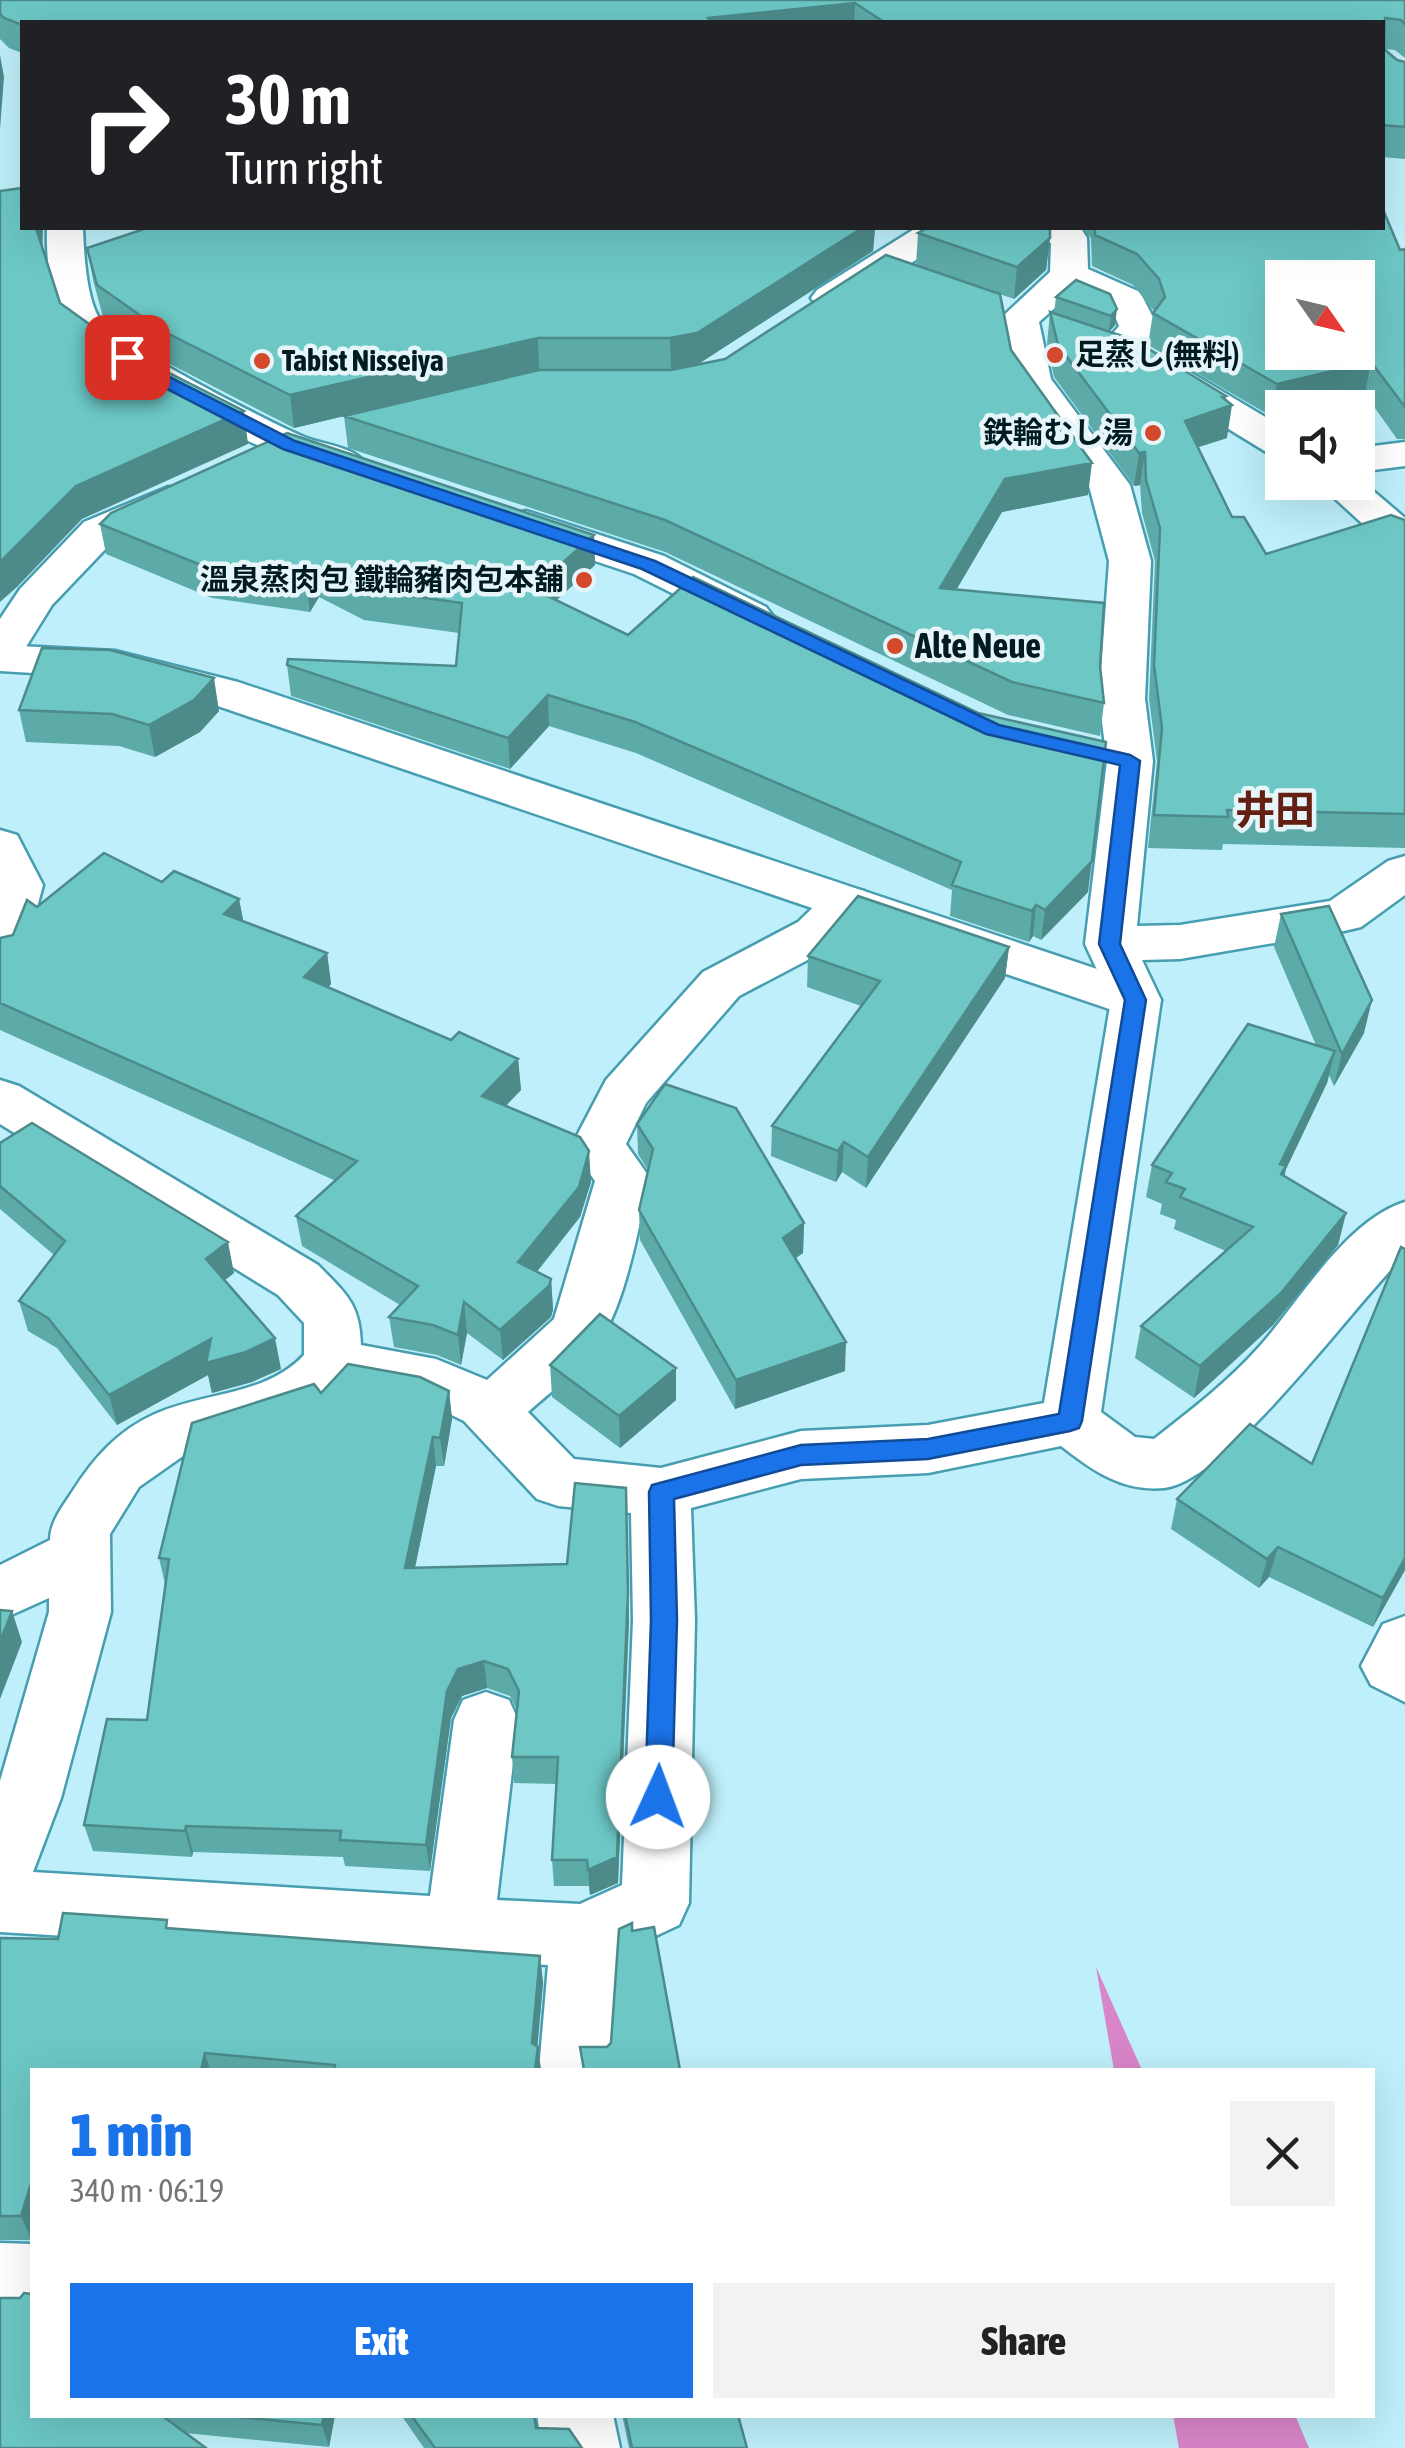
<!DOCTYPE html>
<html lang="en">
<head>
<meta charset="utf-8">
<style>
	:root { --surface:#fff; --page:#f2f2f2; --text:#222; --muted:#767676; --accent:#1a73e8 }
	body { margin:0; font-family:"Asap Condensed","Noto Sans JP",sans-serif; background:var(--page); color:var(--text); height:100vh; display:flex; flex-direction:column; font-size:38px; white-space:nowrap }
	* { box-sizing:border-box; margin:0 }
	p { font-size:32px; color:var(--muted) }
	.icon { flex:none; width:55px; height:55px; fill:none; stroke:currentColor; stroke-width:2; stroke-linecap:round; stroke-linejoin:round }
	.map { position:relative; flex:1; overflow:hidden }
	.details { position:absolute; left:30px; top:2068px; width:1345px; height:350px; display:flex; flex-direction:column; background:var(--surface); border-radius:0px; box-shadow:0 10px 40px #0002 }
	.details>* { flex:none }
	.banner { position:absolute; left:20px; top:20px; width:1365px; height:210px; border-radius:0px; box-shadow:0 10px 40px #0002; background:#202124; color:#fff; overflow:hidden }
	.needle { width:65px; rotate:124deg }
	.tools { position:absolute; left:1265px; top:260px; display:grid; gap:20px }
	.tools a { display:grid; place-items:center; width:110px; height:110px; border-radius:0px; background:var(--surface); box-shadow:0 10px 40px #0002; font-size:50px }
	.pin { position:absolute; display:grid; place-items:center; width:85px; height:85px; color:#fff; margin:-42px; border-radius:20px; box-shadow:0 5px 15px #0006 }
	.me { position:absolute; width:110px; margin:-55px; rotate:2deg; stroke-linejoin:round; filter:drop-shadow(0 0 8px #0008) }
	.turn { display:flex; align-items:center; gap:35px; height:210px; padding:0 40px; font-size:45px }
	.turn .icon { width:130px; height:130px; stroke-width:2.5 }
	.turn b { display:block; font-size:70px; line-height:85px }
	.round { display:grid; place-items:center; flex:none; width:105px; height:105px; border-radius:0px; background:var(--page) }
	.summary { display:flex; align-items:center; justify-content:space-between; height:170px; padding:0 40px }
	h1 { font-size:60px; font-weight:800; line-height:75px; color:var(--accent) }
	.cta { display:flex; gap:20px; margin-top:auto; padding:20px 40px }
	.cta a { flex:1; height:115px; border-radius:0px; background:var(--accent); color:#fff; font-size:40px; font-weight:800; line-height:115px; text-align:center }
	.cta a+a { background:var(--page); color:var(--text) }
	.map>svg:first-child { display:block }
	.forest { fill:#d985c9 }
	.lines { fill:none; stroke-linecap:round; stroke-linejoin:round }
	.minor-casing { stroke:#469eb0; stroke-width:5 }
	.tertiary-casing { stroke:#469eb0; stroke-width:5 }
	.minor { fill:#fff; fill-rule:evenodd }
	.tertiary { fill:#fff; fill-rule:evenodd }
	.wall { fill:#5daba9 }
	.shaded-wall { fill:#4c8b8a }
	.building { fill:#6cc7c5; stroke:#4c8b8a; stroke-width:2.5; fill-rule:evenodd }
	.route { fill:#1a73e8; stroke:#114b97; stroke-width:2.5 }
	.poi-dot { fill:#d4492b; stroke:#e6f5f9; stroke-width:4 }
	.labels { text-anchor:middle; stroke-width:9; stroke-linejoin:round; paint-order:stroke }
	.far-poi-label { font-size:30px; font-weight:bold; fill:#011c21; stroke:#e6f5f9; text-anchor:start }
	.poi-label { font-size:35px; font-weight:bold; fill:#011c21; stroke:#e6f5f9; text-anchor:start }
	.quarter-label { font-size:40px; font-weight:bold; fill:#632012; stroke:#e6f5f9 }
</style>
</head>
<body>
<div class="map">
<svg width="1405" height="2448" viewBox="0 0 1405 2448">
	<rect width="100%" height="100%" fill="#beeffa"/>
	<!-- forest -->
	<path class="forest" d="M1096,1967l46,103h-28z
		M1173,2415h122l14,33h-130z"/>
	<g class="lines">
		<defs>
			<path id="minor" d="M47,228h36c1,25 3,68 16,90 17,26 170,104 205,119 20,8 49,9 62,27l-7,9c-50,12 -253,-102 -291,-141 -18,-19 -22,-79 -21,-104z
				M916,228h43l-5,8 -111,70 -13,3 -13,-3 -6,-8 6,-8z
				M1028,228l54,2 5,8 1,31 52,23 18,35c-14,21 -28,39 -55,32l-5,-8 21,-25 -8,-19 -37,-16 -35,31 12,57 79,106 21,76 -6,138 8,62 -16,165 43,-1 150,-24 58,-40 17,-5v39l-44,32 -17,4 -164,28 -38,1 19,40 -60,412 34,25 19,2c37,-29 74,-57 105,-92 40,-45 87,-127 146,-145v53c-50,48 -178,227 -241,233 -42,4 -72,-18 -103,-42l-133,27 -127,6 -110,29 4,112 -6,283 -10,22 -62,29 -8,116h-70l9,-105 -548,-33v-151l49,-169v-14l-49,22v-55l50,-25c0,-18 13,-34 22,-48 22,-34 45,-61 83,-78 49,-22 111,-18 149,-59v-32l-26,-28 -278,-171v-44l19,6 299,179c28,29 42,38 43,80l75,14 51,21 67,-61 41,-138 -24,-34 35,-67 97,-108 95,-50 32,-31 17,-4 17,4 8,12 -38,43 -95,50 -93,107 -20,41 24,34c-12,50 -23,120 -50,163 -16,27 -49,50 -72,71l46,47 87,9 140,-37 127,-6 116,-22 67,-403 -26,-56 22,-183 -8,-62 10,-138 -20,-75 -78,-106 -11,-61 50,-47 1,-29 -18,-7zM345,1387l80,15 39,19 73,78 21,7 73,7 2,107 -11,265 -42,19 -83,-4 21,-180 -9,-20 -23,-8 -23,8 -9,20 -24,176 -397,-24 28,-74 50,-186 -1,-78 29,-47 54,-38 99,-29 38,-16z
				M1169,364l14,4 99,59v29l-14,-3 -113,-69 -6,-8 6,-8z
				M1405,442v24l-47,6v-24z
				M1358,478l47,40v35l-15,-4 -73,-67h41z
				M168,487l15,4 6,9 -6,9 -69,31 -62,65 -36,58 -16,4v-48l20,-30 64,-67z
				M526,511l138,45 102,51 7,9 -7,9 -15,4 -15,-4 -102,-51 -123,-41 -6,-9 6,-9z
				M0,830l17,5 26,50 -18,67 -7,12 -18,5z
				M1405,1616v86l-34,-17 -10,-19 22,-42z
				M0,2243l32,1v74l-32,-1z
				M537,2415h76l7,33h-78z"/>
			<path id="tertiary" d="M0,645l115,6 123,31 916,306 7,12 -7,12 -18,5 -18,-5 -912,-310 -91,-24 -115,-7z"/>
		</defs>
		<!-- minor casing -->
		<use href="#minor" class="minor-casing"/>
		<!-- tertiary casing -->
		<use href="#tertiary" class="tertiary-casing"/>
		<!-- minor -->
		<use href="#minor" class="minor"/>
		<!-- tertiary -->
		<use href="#tertiary" class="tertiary"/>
	</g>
	<!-- wall -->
	<path class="wall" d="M0,0h1405v58l-10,-8 -11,-1 13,11 8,2v97l-23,-2v-135h-1360v31l-13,-5 -9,-9z
		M147,228h728l-2,23 -175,113 313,-14 77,145 -86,17 -46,78 144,76 4,37 -4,33 -92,-21 -343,-163 -317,-104 -4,-32 -50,12 -128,-66 -63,-45 -10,-37 -6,-32z
		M1081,228h301l18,22 5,-1v190h-8l-32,-45 -94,22 -123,-71 5,-32 1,-2 -21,-26 -41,-19 -1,-28z
		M918,233l132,5 -4,32 -32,29 -98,-34z
		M1110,294l5,31 -6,7 116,68 2,38 -29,9 34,70 34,37 139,-34v328l-182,-4 -1,6 -74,-2 9,-87 -8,-62 6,-138 -13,-48 -2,-28 -6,1 -80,-109 -7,-33 3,-32 4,1 2,-16z
		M100,524l494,11 1,30 -39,35 532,292 -47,48 -8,-4 -4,6 -79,-26 2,-26 -316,-137 -87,-27 -39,43 -219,-73 -4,-31 169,1 3,-33 -95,-13 -45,-23 -9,15 -98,-14 -106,-44z
		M19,710l200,1 -19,21 -45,25 -36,-11 -93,-4z
		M162,882l77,17 4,22 84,32 4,31 -3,4 123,52 67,19 3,31 -15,16 85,76 -11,35 -43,55 14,7 2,31 -2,7 -48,43 -36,-27 -6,32 -24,-10 -43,-8 -5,-30 11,-12 -98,-59 -6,-30 40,-35 -336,-151v-92l13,-3 24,-28z
		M1281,914l83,119 -30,53 -5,-11 -2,8 -41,86 -2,7 62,37 -8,32 -65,80 -79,73 -59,-40 6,-32 85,-75 -52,-22 2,-9 -16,-6 2,-10 -16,-7 6,-32 164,-120 -42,-98z
		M1009,947l-4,31 -139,210 -24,-16 -6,10 -65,-26 1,-30 89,-120 -54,-19 1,-31z
		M637,1124l167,99 -1,30 -8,5 50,113 -110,38 -95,-169 -1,-30 9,-40 -10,-16z
		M0,1143l234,130 -9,7 56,89 -29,13 -40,11 -4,-18 -91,50 -60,-77 -29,-17 -9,-30 35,-46 -54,-46z
		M550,1365l126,3v32l-56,48 -68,-51z
		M449,1391l3,28 -8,47h-8l-21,102 214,52 -11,263 -28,12 -1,-9h-35l-2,-26 4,-76 -42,-1 -2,-26 5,-47 -7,-14 -23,-8 -25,8 -11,22 -21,153 -85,-5 -2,-9 -150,-5 -1,5 -99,-6 -9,-26 63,-105 18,-136 -6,-26 162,-165z
		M1177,1499l228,71 -32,57 -104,-50 -10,11 -88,-59z
		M170,1928l370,28 3,27 -6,64 4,23h-509v170h-32v-302l58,1z
		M32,2415h303l-6,32 -144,-14z
		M401,2415h133l2,13 46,20h-158z
		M622,2415h116l9,33h-118z"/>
	<!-- shaded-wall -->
	<path class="shaded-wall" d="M884,0l-29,5 -1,17h-146v-4z
		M0,55l4,22 -4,52z
		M36,228h7l-1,35z
		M862,228h13l-2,23 -176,114 -26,5 -1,-32z
		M1050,238l-4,32 -32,29 3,-32z
		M1117,309l-2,16 -6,7 2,-16z
		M538,338l1,32 -245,58 -4,-33z
		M1371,362l-6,32 -57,14h-26v6l-11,2 6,-32z
		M1226,396l-2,12 8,-3 -5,33 -47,15 5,-32 37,-24z
		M244,411l4,33 -166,75 -65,68 -17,15v-40l76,-76z
		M1145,452l-5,33 -6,1 5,-33z
		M1092,463l-4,32 -86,17 -64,109 2,-33 65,-109z
		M594,535l1,30 -60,55 -2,-31z
		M315,567l4,30 -9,15 -4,-30z
		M214,678l5,33 -19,21 -45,25 -6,-32z
		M548,695l1,31 -39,43 -2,-31z
		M1092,861l-4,31 -47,48 4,-30z
		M239,899l6,31 -21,-16z
		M1036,905l-3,31 -4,6 3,-31z
		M1009,947l-4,31 -139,210 2,-31z
		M327,953l4,31 -23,25 -4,-32z
		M1372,1000l-8,33 -30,53 8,-32z
		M1335,1051l-8,32 -41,86 -7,29 1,-34z
		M518,1059l3,31 -36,37 -3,-31z
		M844,1142l-2,30 -6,10 2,-31z
		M589,1151l2,31 -11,35 -60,75 -2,-30z
		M1346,1213l-8,32 -65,80 -79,73 6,-32z
		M804,1223l-1,30 -21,15 1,-30z
		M228,1242l6,31 -21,16 -7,-30z
		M551,1279l2,31 -2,7 -48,43 -3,-30z
		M464,1302l3,31 -6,32 -3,-30z
		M275,1338l6,31 -29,13 -40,11 -4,-18 -91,50 -8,-30 102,-56z
		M846,1342l-1,29 -110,38 1,-29z
		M676,1368v32l-56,48 -1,-32z
		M449,1391l3,28 -8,47 -4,-28z
		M433,1437l3,29 -27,130 -4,-28z
		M626,1488l3,132 -11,263 -28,12 -2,-25z
		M1278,1547l-9,30 -10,11 8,-29z
		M1405,1558v12l-32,57 10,-29z
		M12,1611l10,31 -22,57v-57z
		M484,1661l3,27 -25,8 -11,22 -21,153 -4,-26 21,-154 11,-22z
		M186,1826l7,26 -1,5 -7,-26z
		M540,1956l3,27 -7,81 2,-17 3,23h-6l-3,-27z
		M205,2053l5,17h-9z
		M32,2180v60l-11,-24z
		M324,2415h11l-6,32 -7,-22z"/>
	<!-- building -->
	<path class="building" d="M0,0h1405v24l-4,-4 -16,-2 -1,31 13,11 8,2v65l-23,-2v-103h-498l-29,-19 -147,15 4,4h-690v3l-18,-7 -4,-4z
		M22,188v40h14l24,75 68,49 116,59 -168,75 -76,76v-371z
		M1382,207l18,43 5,-1v158l-34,-45 -94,22 -124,-71 12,-16 -6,-18 -22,-25 -42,-19v-7h287zM1282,278h76v74h-76z
		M147,228h715l-165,105 -27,5h-132l-248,57 -129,-65 -64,-45 -10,-37z
		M927,228h123v10l-33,29 -99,-34z
		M886,255l114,39 11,56 81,113 -87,16 -65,109 164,15 -4,63 4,37 -92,-21 -347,-162 -321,-104 195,-46h132l54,-11z
		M1076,280l34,14 7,15 -6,7 -55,-19z
		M1050,312l84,28 92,56 -4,1 10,8 -47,16 47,96h12l22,37 125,-39 14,5v294l-178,-4 1,7 -74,-2 8,-87 -8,-63 6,-137 -14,-48 -1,-28 -6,1 -81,-108z
		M287,433l307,102 -61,54 95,46 65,-58 285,136 128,29 -14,119 -47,49 -9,-5 -4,6 -80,-26 9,-23 -326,-140 -87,-27 -40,43 -221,-73 1,-6 168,7 6,-63 -101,-14 -46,-22 -9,15 -98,-14 -108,-44 11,-11z
		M42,648l68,2 104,28 -20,22 -45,25 -37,-11 -93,-4z
		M104,853l58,29 12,-11 65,28 -15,15 103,39 -23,24 147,63 8,-8 59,27 -36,37 98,41 9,14 -10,36 -61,75 33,17 -2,7 -49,44 -36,-28 -6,33 -25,-10 -44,-8 29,-31 -122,-70 61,-55 -357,-158v-65l13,-3 14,-35 10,7z
		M858,896l151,51 -141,210 -24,-15 -6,9 -66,-25 108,-145 -72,-25z
		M1329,906l43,94 -30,54 -61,-140z
		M1248,1024l87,27 -55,113 6,2 -5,8 65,39 -65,80 -81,73 -59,-40 112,-99 -73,-30 5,-8 -19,-7 6,-9 -20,-8z
		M665,1084l71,24 68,115 -21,15 63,104 -110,38 -97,-170 14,-61 -16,-25z
		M32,1123l196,119 -22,17 69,79 -29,14 -40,11 5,-24 -102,56 -61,-77 -29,-17 46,-60 -65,-55v-43z
		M1401,1247l4,2v309l-22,40 -105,-51 -11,12 -90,-60 73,-75 62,40z
		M600,1314l76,54 -57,48 -69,-51z
		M348,1364l72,13 29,14 -9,47 -7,-1 -28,131 162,-4 8,-81 51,5 2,104 -11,265 -29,13 -1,-10h-35l6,-103h-46l7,-66 -11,-22 -24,-8 -26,8 -11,22 -21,154 -86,-5 1,-9 -155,-5 -1,5 -101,-6 23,-106 40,1 22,-161 -10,-1 33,-135 122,-39 7,9z
		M0,1610l12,1 -12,31z
		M63,1913l104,7 -1,8 374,28 -8,87 6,4 -3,23h-201l1,-5 -130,-12 -4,17h-169v110l-11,36h-21v-278l58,1z
		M632,1923v8l22,-4 26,143h-96l-4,-23h27l4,-4 8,-114z
		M24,2293l8,1v121h129l45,33h-206v-150h20z
		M218,2415h106l-2,10z
		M411,2415h123l2,13 33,1 13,19h-147z
		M625,2415h113l9,33h-115z"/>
	<!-- route -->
	<path class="route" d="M122,353h11l23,17 139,71 360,120 344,164 131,30 10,6 -20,183 26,56 -64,421 -3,7 -9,3 -142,28 -127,6 -127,34 3,121 -5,177 -4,8 -10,4 -9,-4 -4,-8 6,-177 -2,-128 3,-7 149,-40 127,-6 131,-25 66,-414 -26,-56 21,-179 -134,-31 -344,-165 -359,-120 -139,-72 -22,-17z"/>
	<!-- markers -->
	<g class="poi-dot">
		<circle cx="1055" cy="355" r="10"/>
		<circle cx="262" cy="361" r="10"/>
		<circle cx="1153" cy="433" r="10"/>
		<circle cx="584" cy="580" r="10"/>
		<circle cx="895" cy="646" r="10"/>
	</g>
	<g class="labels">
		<!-- far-poi labels -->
		<g class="far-poi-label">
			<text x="1075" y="365">足蒸し(無料)</text>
			<text x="282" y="371">Tabist Nisseiya</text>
			<text x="1133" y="443" text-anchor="end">鉄輪むし湯</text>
			<text x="564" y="590" text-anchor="end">溫泉蒸肉包 鐵輪豬肉包本舖</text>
		</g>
		<!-- poi labels -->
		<g class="poi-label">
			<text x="915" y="658">Alte Neue</text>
		</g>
		<!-- quarter labels -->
		<g class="quarter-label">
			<text x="1275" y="824">井田</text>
		</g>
	</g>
</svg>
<div class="tools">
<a><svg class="needle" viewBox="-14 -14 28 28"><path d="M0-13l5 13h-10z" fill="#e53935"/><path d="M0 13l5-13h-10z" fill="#767676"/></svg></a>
<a><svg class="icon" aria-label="sound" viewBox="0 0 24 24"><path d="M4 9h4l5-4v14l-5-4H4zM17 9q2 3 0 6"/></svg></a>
</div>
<div class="pin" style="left:127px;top:357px;background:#d93025"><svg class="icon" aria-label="arrive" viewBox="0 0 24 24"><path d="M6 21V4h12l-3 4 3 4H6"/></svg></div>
<svg class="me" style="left:658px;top:1797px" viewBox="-20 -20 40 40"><circle r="19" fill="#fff"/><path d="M0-13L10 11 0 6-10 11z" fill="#1a73e8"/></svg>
<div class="banner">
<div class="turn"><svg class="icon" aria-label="right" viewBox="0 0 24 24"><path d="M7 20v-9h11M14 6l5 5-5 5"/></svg><div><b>30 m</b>Turn right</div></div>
</div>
<section class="details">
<div class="summary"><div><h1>1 min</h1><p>340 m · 06:19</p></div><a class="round"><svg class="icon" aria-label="close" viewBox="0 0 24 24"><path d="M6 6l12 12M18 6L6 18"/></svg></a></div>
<div class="cta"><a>Exit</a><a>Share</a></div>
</section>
</div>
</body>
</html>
